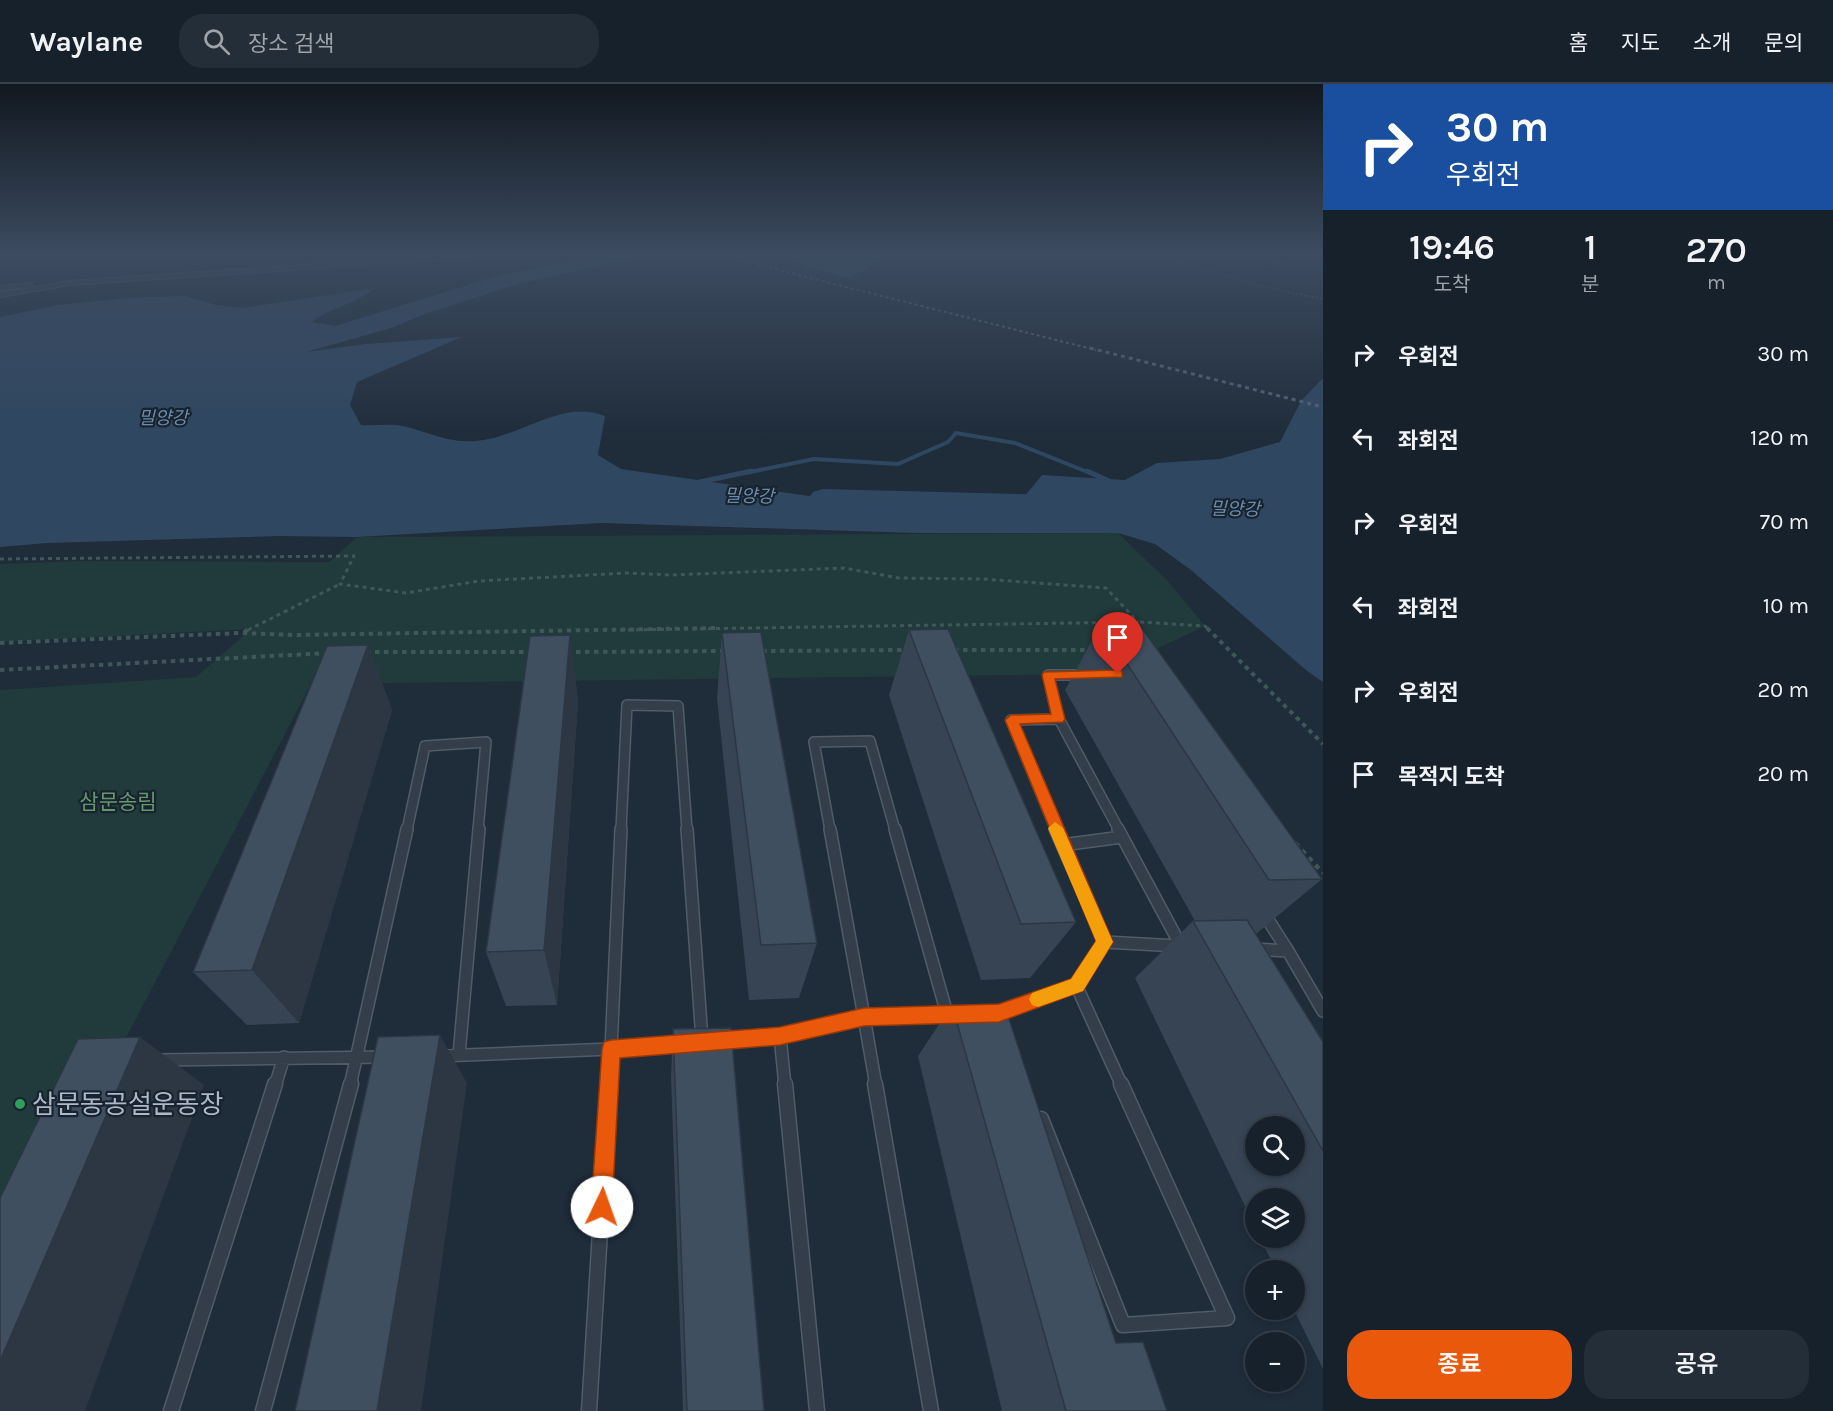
<!DOCTYPE html>
<html lang="ko">
<head>
<meta charset="utf-8">
<style>
	:root { --surface:#17212c; --page:#242e38; --text:#f1f3f6; --muted:#9ea3a9; --line:#363e48; --accent:#ea580c }
	body { margin:0; font-family:Karla,"Noto Sans KR",sans-serif; background:var(--page); color:var(--text); height:100vh; display:flex; flex-direction:column; font-size:22px; white-space:nowrap }
	* { box-sizing:border-box; margin:0 }
	p { font-size:20px; color:var(--muted) }
	.icon { flex:none; width:33px; height:33px; fill:none; stroke:currentColor; stroke-width:2; stroke-linecap:round; stroke-linejoin:round }
	.map { position:relative; flex:1; overflow:hidden }
	.panel { display:flex; flex-direction:column; background:var(--surface); width:510px }
	.panel>* { flex:none }
	.hud { background:#1a4fa0; color:#fff; overflow:hidden }
	.tools { position:absolute; left:1245px; top:1032px; display:grid; gap:12px }
	.tools a { display:grid; place-items:center; width:60px; height:60px; border-radius:50%; background:var(--surface); box-shadow:0 3px 9px #0003,0 0 0 2px var(--line); font-size:30px }
	.pin { position:absolute; display:grid; place-items:center; width:51px; height:51px; color:#fff; margin:-62px -26px; border-radius:50% 50% 50% 0; rotate:-45deg; box-shadow:0 0 6px #0007 }
	.pin .icon { rotate:45deg }
	.me { position:absolute; width:66px; margin:-33px; rotate:3deg; stroke-linejoin:round; filter:drop-shadow(0 0 4px #0008) }
	.turn { display:flex; align-items:center; gap:21px; height:126px; padding:0 24px; font-size:27px }
	.turn .icon { width:78px; height:78px; stroke-width:2.5 }
	.turn b { display:block; font-size:42px; line-height:51px }
	.eta { display:flex; justify-content:space-evenly; align-items:center; height:102px; text-align:center }
	.eta b { font-size:36px; font-weight:600; line-height:42px }
	.button { display:flex; gap:12px; margin-top:auto; padding:12px 24px }
	.button a { flex:1; height:69px; border-radius:24px; background:var(--accent); color:#fff; font-size:24px; font-weight:600; line-height:69px; text-align:center }
	.button a+a { background:var(--page); color:var(--text) }
	ul { padding:0; list-style:none }
	li { display:flex; align-items:center; gap:18px; height:84px; padding:0 24px }
	li div { flex:1 }
	li b { display:block; font-size:22px }
	li em { font-style:normal }
	header { display:flex; align-items:center; gap:36px; box-sizing:border-box; height:84px; padding:0 30px; background:var(--surface); border-bottom:2px solid var(--line) }
	header strong { font-size:28px }
	nav { display:flex; gap:33px; margin-inline-start:auto; font-size:21px }
	.search { width:420px; height:54px; background:var(--page); display:flex; align-items:center; gap:15px; box-sizing:border-box; padding:0 21px; border-radius:24px; color:var(--muted); font-size:22px }
	main { display:flex; flex:1; min-height:0 }
	.map>svg:first-child { display:block }
	.green { fill:#213a3b }
	.water { fill:#2f4761 }
	.lines { fill:none; stroke-linecap:round; stroke-linejoin:round }
	.stream-far1 { stroke:#2f4761; stroke-width:4 }
	.stream { stroke:#2f4761; stroke-width:5 }
	.river { fill:#2f4761; fill-rule:evenodd }
	.lane-far3-casing { stroke:#505c68; stroke-width:6 }
	.lane-far2-casing { stroke:#505c68; stroke-width:12 }
	.lane-far1-casing { stroke:#505c68; stroke-width:14 }
	.lane-casing { stroke:#505c68; stroke-width:17 }
	.path-far3 { stroke:#3f5759; stroke-width:1.5; stroke-dasharray:2 2; stroke-linecap:butt }
	.path-far2 { stroke:#3f5759; stroke-width:3; stroke-dasharray:4 4; stroke-linecap:butt }
	.path-far1 { stroke:#3f5759; stroke-width:4; stroke-dasharray:4.5 4.5; stroke-linecap:butt }
	.path { stroke:#3f5759; stroke-width:4.5; stroke-dasharray:5 5; stroke-linecap:butt }
	.lane-far3 { stroke:#333e4a; stroke-width:4.5 }
	.lane-far2 { stroke:#333e4a; stroke-width:9 }
	.lane-far1 { stroke:#333e4a; stroke-width:11 }
	.lane { stroke:#333e4a; stroke-width:14 }
	.rail-far1 { stroke:#546272; stroke-width:2; stroke-dasharray:3 3; stroke-linecap:butt }
	.rail { stroke:#546272; stroke-width:3; stroke-dasharray:4 4; stroke-linecap:butt }
	.wall { fill:#364453; fill-rule:evenodd }
	.shaded-wall { fill:#2c3743 }
	.building { fill:#3f4f60; stroke:#2c3743; stroke-width:1.5 }
	.route { fill:#ea580c; stroke:#983908; stroke-width:1.5 }
	.slow { fill:#f59e0b }
	.leisure-dot { fill:#2e9e5b; stroke:#18232f; stroke-width:2 }
	.labels { text-anchor:middle; stroke-width:4.5; stroke-linejoin:round; paint-order:stroke }
	.far-water-label { font-size:18px; font-style:italic; fill:#6b8cad; stroke:#18232f }
	.park-label { font-size:21px; fill:#63996c; stroke:#18232f }
	.near-poi-label { font-size:26px; fill:#adb9c7; stroke:#18232f; text-anchor:start }
</style>
</head>
<body>
<header>
<strong>Waylane</strong>
<div class="search"><svg class="icon" aria-label="search" viewBox="0 0 24 24"><circle cx="10" cy="10" r="6"/><path d="M15 15l6 6"/></svg>장소 검색</div>
<nav><a>홈</a><a>지도</a><a>소개</a><a>문의</a></nav>
</header>
<main>
<div class="map">
<svg width="1323" height="1327" viewBox="0 0 1323 1327">
	<rect width="100%" height="100%" fill="#1f2c3a"/>
	<!-- green -->
	<path class="green" d="M1118,449l48,46 39,47 -101,48 -793,10 -197,377 -114,208v-579l196,-13 55,-48 -251,13v-78l81,-3 248,1 28,-25z"/>
	<!-- water -->
	<path class="water" d="M620,169h36l-142,32 -89,29 -34,14 -85,24 59,-8 97,-7 -105,45 -7,23 11,20c15,1 32,-2 46,2 27,7 46,18 76,13 41,-6 81,-41 122,-24l-7,39 23,14 188,27 187,8 28,-7 18,-22 83,5 32,-17 63,-4 60,-17 21,-41 22,-23v304l-16,-11 -116,-101 -36,-26 -37,-11h-202l-314,-10 -245,14 -78,-1 -232,7 -47,4v-230l59,-12 70,-7 55,-2 32,9 26,3 133,-20c-19,16 -44,19 -63,34l23,4 166,-51z
		M776,169h106l-15,16 -18,9 -44,-11 -13,-10z"/>
	<g class="lines">
		<!-- stream-far1 -->
		<path class="stream-far1" d="M745,389l69,-14 84,5 50,-22 8,-9 59,10 75,30"/>
		<!-- stream -->
		<path class="stream" d="M1087,387l22,10
			M700,398l52,-11"/>
		<!-- river -->
		<path class="river" d="M823,405l234,6 10,3 4,6 -4,6 -10,3 -234,-6 -10,-3 -4,-6 4,-6z"/>
		<defs>
			<path id="lane-far3" d="M0,204l30,-3
				M0,211l69,-12 441,-30"/>
			<path id="lane-far2" d="M1059,635l60,111
				M407,746l18,-84 61,-4 -8,88
				M621,746l6,-125 51,1 9,124
				M830,746l-16,-88 56,-1 25,89
				M1056,746l-45,-110 48,-1 -11,-44h38"/>
			<path id="lane-far1" d="M687,745l15,211
				M895,745l52,185
				M1055,745l7,16
				M1118,745l63,117
				M1265,831l23,36
				M1105,858l-43,-97 60,-8
				M1255,865l33,2 35,60
				M1076,901l46,101
				M1001,933l-2,-4 77,-28 29,-43 73,4
				M780,952l5,50
				M721,958l59,-6 84,-19 -34,-188
				M459,971l20,-226
				M441,972l170,-7 10,-220
				M159,976l226,-3
				M275,1002l9,-29
				M350,1002l57,-257
				M609,1002l2,-37 73,-4
				M876,1002l-12,-69 88,-3"/>
			<path id="lane" d="M785,1000l32,327
				M875,1000l56,327
				M1041,1035l82,206 104,-7 -106,-234
				M171,1327l104,-327
				M263,1327l88,-327
				M589,1327l20,-327"/>
		</defs>
		<!-- lane-far3 casing -->
		<use href="#lane-far3" class="lane-far3-casing"/>
		<!-- lane-far2 casing -->
		<use href="#lane-far2" class="lane-far2-casing"/>
		<!-- lane-far1 casing -->
		<use href="#lane-far1" class="lane-far1-casing"/>
		<!-- lane casing -->
		<use href="#lane" class="lane-casing"/>
		<!-- path-far3 -->
		<path class="path-far3" d="M1205,169l118,16
			M1215,171l-39,7 93,26 54,11"/>
		<!-- path-far2 -->
		<path class="path-far2" d="M0,475l354,-3 -14,28 66,9 73,-12 147,-8 45,2 173,-7 55,10 84,1 123,9 32,34
			M248,546l92,-46
			M620,546l518,-8 67,4 4,4"/>
		<!-- path-far1 -->
		<path class="path-far1" d="M1207,544l116,116
			M244,548l7,-4
			M0,559l241,-10 54,2 423,-7
			M954,566h137
			M762,567l143,-1
			M366,568h167
			M567,568l158,-1
			M0,586l329,-17"/>
		<!-- path -->
		<path class="path" d="M1295,759l28,30"/>
		<!-- lane-far3 -->
		<use href="#lane-far3" class="lane-far3"/>
		<!-- lane-far2 -->
		<use href="#lane-far2" class="lane-far2"/>
		<!-- lane-far1 -->
		<use href="#lane-far1" class="lane-far1"/>
		<!-- lane -->
		<use href="#lane" class="lane"/>
		<!-- rail-far1 -->
		<path class="rail-far1" d="M711,169l385,97"/>
		<!-- rail -->
		<path class="rail" d="M1090,264l233,59"/>
	</g>
	<!-- wall -->
	<path class="wall" d="M1101,540l221,255 -66,55 67,108v327l-29,-59v-40h-18l-16,-32h34v-40h-38v31l-121,-251 58,-57h2l-130,-231zM1256,1042h38v40h-38z
		M909,546l167,292 -46,56 -49,2 -92,-285z
		M722,549l95,310 -18,55 -50,2 -32,-302z
		M570,551l8,66 -21,304 -51,1 -20,-54z
		M368,561l24,65 -93,313 -52,2 -54,-53z
		M952,921l164,338 51,68h-165l-84,-355z
		M673,945l91,382h-81l-12,-333z"/>
	<!-- shaded-wall -->
	<path class="shaded-wall" d="M570,551l8,66 -21,304 -13,-55z
		M368,561l24,65 -93,313 -47,-53z
		M440,951l27,48 -46,328h-44z
		M140,953l64,48 -119,326h-85v-50z"/>
	<!-- building -->
	<path class="building" d="M1101,540h38l183,255 -53,1z
		M948,545l128,293 -55,2 -112,-294z
		M761,548l56,311 -56,2 -39,-312z
		M570,551l-26,315 -58,2 44,-316z
		M368,561l-116,325 -59,2 134,-326z
		M1247,836l76,122v109l-130,-230z
		M1004,920l112,339 27,-1 24,69h-101l-114,-406z
		M731,944l33,383h-77l-14,-382z
		M440,951l-63,376h-82l83,-374z
		M140,953l-140,324v-163l78,-159z"/>
	<!-- sky -->
	<linearGradient id="sky" x2="0" y2="1"><stop stop-color="#111820"/><stop offset="0.48" stop-color="#3c4b60"/><stop offset="1" stop-color="#3c4b60" stop-opacity="0"/></linearGradient>
	<rect width="1323" height="354" fill="url(#sky)"/>
	<!-- route -->
	<path class="route" d="M1118,586l4,1v6l-67,2 10,40 -2,3 -43,2 93,218 -30,49 -84,31 -135,4 -84,19 -160,13 -8,149 -3,8 -7,3 -8,-3 -3,-8 11,-158 2,-7 7,-2 169,-13 84,-19 135,-4 72,-25 25,-38 -91,-221 6,-5 40,-1 -9,-39 2,-3z"/>
	<!-- slow -->
	<path class="slow" d="M1055,738l8,6 50,114 -30,49 -45,16 -6,-2 -3,-6 3,-6 39,-14 25,-38 -48,-113z"/>
	<!-- markers -->
	<circle class="leisure-dot" cx="20" cy="1020" r="6"/>
	<g class="labels">
		<!-- far-water labels -->
		<g class="far-water-label">
			<text x="163" y="340">밀양강</text>
			<text transform="translate(749 412) rotate(1)" y="6">밀양강</text>
			<text transform="translate(1235 425) rotate(1)" y="6">밀양강</text>
		</g>
		<!-- park labels -->
		<g class="park-label">
			<text x="118" y="725">삼문송림</text>
		</g>
		<!-- near-poi labels -->
		<g class="near-poi-label">
			<text x="32" y="1029">삼문동공설운동장</text>
		</g>
	</g>
</svg>
<div class="tools">
<a><svg class="icon" aria-label="search" viewBox="0 0 24 24"><circle cx="10" cy="10" r="6"/><path d="M15 15l6 6"/></svg></a>
<a><svg class="icon" aria-label="layers" viewBox="0 0 24 24"><path d="M12 4l9 5-9 5-9-5zM3 14l9 5 9-5"/></svg></a>
<a>+</a>
<a>−</a>
</div>
<div class="pin" style="left:1118px;top:590px;background:#d93025"><svg class="icon" aria-label="arrive" viewBox="0 0 24 24"><path d="M6 21V4h12l-3 4 3 4H6"/></svg></div>
<svg class="me" style="left:602px;top:1123px" viewBox="-20 -20 40 40"><circle r="19" fill="#fff"/><path d="M0-13L10 11 0 6-10 11z" fill="#ea580c"/></svg>
</div>
<section class="panel">
<div class="hud">
<div class="turn"><svg class="icon" aria-label="right" viewBox="0 0 24 24"><path d="M7 20v-9h11M14 6l5 5-5 5"/></svg><div><b>30 m</b>우회전</div></div>
</div>
<div class="eta">
<div><b>19:46</b><p>도착</p></div>
<div><b>1</b><p>분</p></div>
<div><b>270</b><p>m</p></div>
</div>
<ul>
<li><svg class="icon" aria-label="right" viewBox="0 0 24 24"><path d="M7 20v-9h11M14 6l5 5-5 5"/></svg><div><b>우회전</b></div><em>30 m</em></li>
<li><svg class="icon" aria-label="left" viewBox="0 0 24 24"><path d="M17 20v-9H6M10 6l-5 5 5 5"/></svg><div><b>좌회전</b></div><em>120 m</em></li>
<li><svg class="icon" aria-label="right" viewBox="0 0 24 24"><path d="M7 20v-9h11M14 6l5 5-5 5"/></svg><div><b>우회전</b></div><em>70 m</em></li>
<li><svg class="icon" aria-label="left" viewBox="0 0 24 24"><path d="M17 20v-9H6M10 6l-5 5 5 5"/></svg><div><b>좌회전</b></div><em>10 m</em></li>
<li><svg class="icon" aria-label="right" viewBox="0 0 24 24"><path d="M7 20v-9h11M14 6l5 5-5 5"/></svg><div><b>우회전</b></div><em>20 m</em></li>
<li><svg class="icon" aria-label="arrive" viewBox="0 0 24 24"><path d="M6 21V4h12l-3 4 3 4H6"/></svg><div><b>목적지 도착</b></div><em>20 m</em></li>
</ul>
<div class="button"><a>종료</a><a>공유</a></div>
</section>
</main>
</body>
</html>
